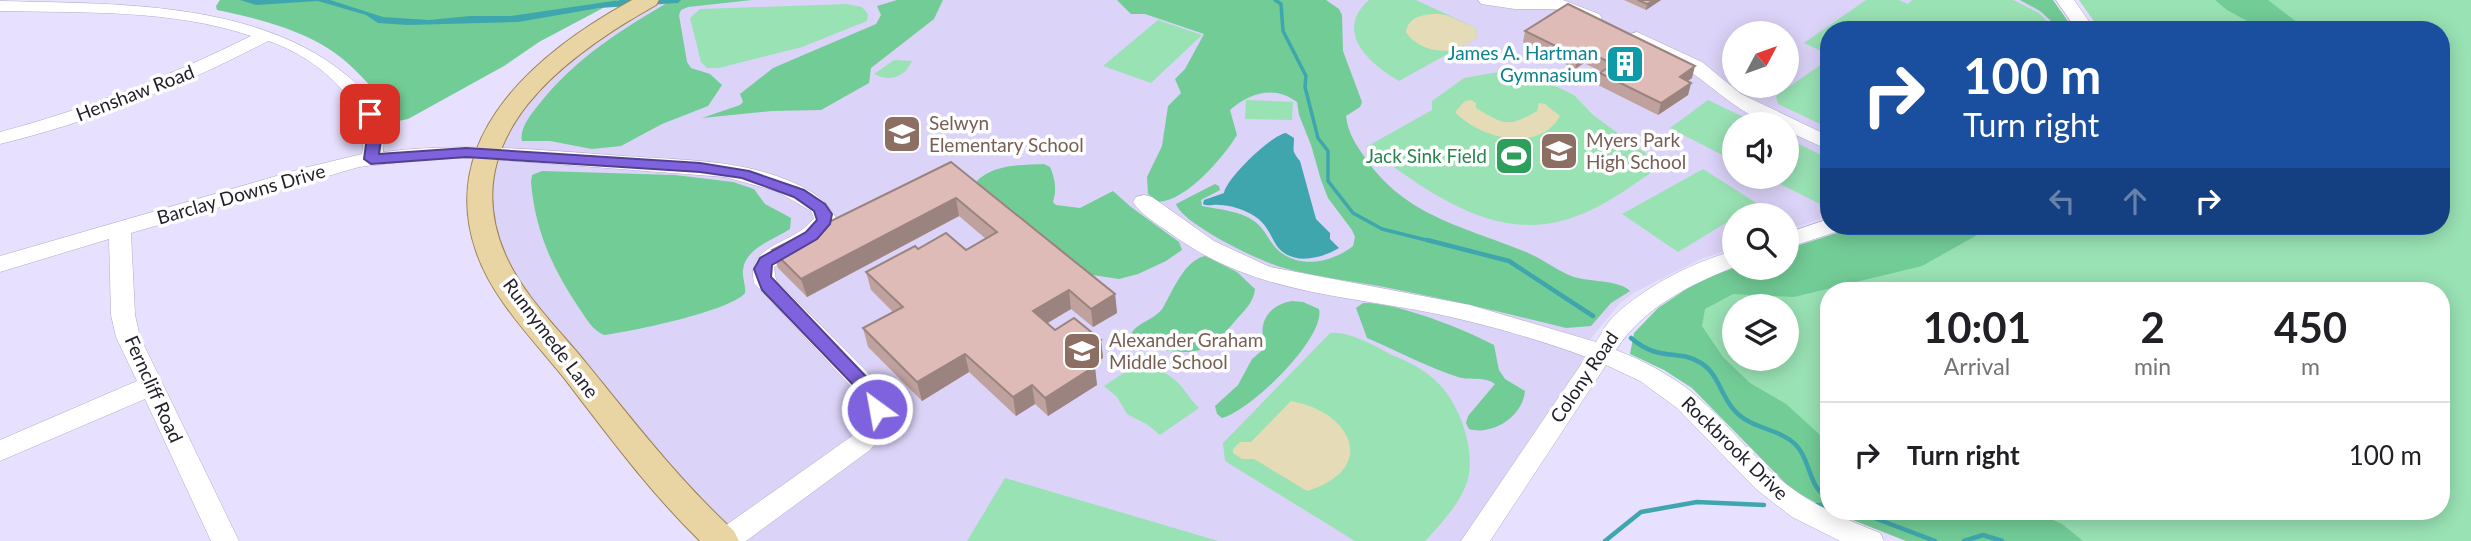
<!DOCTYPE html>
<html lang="en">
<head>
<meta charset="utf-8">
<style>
	:root { --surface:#fff; --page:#f6f6f6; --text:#202124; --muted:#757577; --line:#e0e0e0 }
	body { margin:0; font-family:Lato,sans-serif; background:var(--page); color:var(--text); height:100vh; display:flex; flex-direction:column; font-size:26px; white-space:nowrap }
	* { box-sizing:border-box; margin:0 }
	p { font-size:23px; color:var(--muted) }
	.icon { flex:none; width:38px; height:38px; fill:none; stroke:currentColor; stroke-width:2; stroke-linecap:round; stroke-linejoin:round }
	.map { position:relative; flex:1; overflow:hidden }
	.side { position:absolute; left:1820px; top:282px; width:630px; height:238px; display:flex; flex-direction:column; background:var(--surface); border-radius:28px; box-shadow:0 4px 18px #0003 }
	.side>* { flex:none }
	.guide { position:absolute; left:1820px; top:21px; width:630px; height:214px; border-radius:28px; box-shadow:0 4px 18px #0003; background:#1a4fa0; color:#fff; overflow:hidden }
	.needle { width:46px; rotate:49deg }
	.controls { position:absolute; left:1722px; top:21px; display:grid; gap:14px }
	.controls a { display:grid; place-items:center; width:77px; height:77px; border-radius:50%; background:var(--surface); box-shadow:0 4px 18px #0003; font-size:35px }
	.pin { position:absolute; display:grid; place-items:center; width:60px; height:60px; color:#fff; margin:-30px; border-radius:14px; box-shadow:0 4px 10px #0006 }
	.me { position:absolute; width:77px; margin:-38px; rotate:328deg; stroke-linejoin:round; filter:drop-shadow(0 0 5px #0008) }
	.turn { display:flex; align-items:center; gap:24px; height:147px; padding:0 28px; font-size:32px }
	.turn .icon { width:91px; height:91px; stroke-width:2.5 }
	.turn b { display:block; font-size:49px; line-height:60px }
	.lanes { display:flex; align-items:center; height:66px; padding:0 28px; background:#0003; justify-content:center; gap:35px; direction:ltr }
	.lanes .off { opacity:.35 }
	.eta { display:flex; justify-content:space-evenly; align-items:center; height:119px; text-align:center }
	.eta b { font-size:42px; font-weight:700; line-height:49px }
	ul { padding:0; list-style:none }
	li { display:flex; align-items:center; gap:21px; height:105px; padding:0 28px; border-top:2px solid var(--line) }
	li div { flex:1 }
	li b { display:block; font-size:26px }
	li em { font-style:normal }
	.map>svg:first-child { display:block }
	.built { fill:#dcd3f8; fill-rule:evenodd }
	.green { fill:#99e2b4; fill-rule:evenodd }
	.forest { fill:#72cc96 }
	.sand { fill:#e5dbb6 }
	.water { fill:#3fa6ae }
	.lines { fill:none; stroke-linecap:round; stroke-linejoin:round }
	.stream-far1 { stroke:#3fa6ae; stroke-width:3.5 }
	.stream { stroke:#3fa6ae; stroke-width:4.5 }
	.minor-casing { stroke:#b1abc7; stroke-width:1 }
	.major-casing { stroke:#998152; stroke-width:2 }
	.minor { fill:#fff; fill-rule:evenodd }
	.major { fill:#e9d4a4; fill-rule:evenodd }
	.wall { fill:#bfa19d }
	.shaded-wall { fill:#9b837f }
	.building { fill:#debbb6; stroke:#9b837f; stroke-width:2 }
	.route { fill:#7f62dd; stroke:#534090; stroke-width:2 }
	.labels { text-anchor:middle; stroke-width:7; stroke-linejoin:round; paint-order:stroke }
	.culture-label { font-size:19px; fill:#0d838f; stroke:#fff; text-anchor:end }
	.street-label { font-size:19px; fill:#211e29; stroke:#fff }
	.education-label { font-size:19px; fill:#785e54; stroke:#fff; text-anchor:start }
	.leisure-label { font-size:19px; fill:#27864d; stroke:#fff; text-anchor:end }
</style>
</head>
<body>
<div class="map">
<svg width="2471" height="541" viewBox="0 0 2471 541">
	<rect width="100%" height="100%" fill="#e7e0fe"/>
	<!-- built -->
	<path class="built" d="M661,0h1388l22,30h-242v186l-42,14v-15h-53v33l-33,11 -66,33 -15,11 -33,40 1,14 -49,68 -77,116h-722l-69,-70 -131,-162 -32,-45 -13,-32 -6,-52 11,-37 42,-59 57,-47zM1734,33h53v53h-53zM1734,124h53v53h-53z"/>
	<!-- green -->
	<path class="green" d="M1369,0h47l60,28 2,9 -79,44c-29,-17 -66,-49 -30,-81z
		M1866,0h33l9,4 4,-4h101l26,13 17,17h-227v25l-25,-12z
		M2079,0h392v541h-461l-140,-30h571v-221h-612v205l-167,-184 125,-43 88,-42h566v-196h-341zM1734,306h53v53h-53z
		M847,4l15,3 6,7 -1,7 -65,26 -83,21h-12l-6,-6 -11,-44 10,-9z
		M1158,20l44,15 -51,48 -48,-17z
		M1829,59v69l-51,-24 -2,-8z
		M894,60l18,1c-8,17 -22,21 -38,13z
		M1498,72l36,4 40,19 19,20 69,50c-28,19 -56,41 -88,52 -79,29 -148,-27 -208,-70l66,-37v-9l32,-23z
		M1246,100l47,2 -1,18 -47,-1z
		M1708,100l50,24h-24v37l-64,-33z
		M1787,138l42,21v45l-3,3 -60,-30h21z
		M1703,169l55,35 -19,11h-5v3l-56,34 -56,-38z
		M1330,333c19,-2 43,12 60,21 16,7 33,14 46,27 24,22 42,73 30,104 -8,21 -26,40 -41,56h-70l-130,-80 -2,-18z
		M1143,360c11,9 24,12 34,22 9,8 13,18 22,26l-39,27 -12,-10 -21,-11 -10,-17 -13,-11z
		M1005,478l213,63h-251z"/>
	<!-- forest -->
	<path class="forest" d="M220,0h398l-79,42 -35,24 -96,53 -10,2c-11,-7 -15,-21 -23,-30 -6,-7 -13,-14 -19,-20 -35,-37 -90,-51 -139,-61l-1,-4z
		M672,0h80l-64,7 -7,3 -2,5 8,47 4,6 19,6 12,11 -14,21 -46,18 -41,22 -29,3 -42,-8h-28c-3,-13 10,-28 18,-38 36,-45 82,-74 132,-103z
		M897,0h46l-9,19 -63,49 -2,15 -48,27 -49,1 -70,7 38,-13 3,-3 -3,-8 33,-26 103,-44 5,-9 -4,-9z
		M1117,0h209l13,9 3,6 1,36 19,51 -2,5 -14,9c2,17 10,29 20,43 39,57 99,68 160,93 17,7 31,19 48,25 16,5 46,3 56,14l-19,12 -20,23 -25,2c-60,-15 -121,-29 -182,-41 -33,-6 -67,-10 -100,-19 -21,-5 -102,-44 -108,-64l39,-20 4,2 1,4 -19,10 1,6c18,4 36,4 52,15 10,7 13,16 20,25 21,24 56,18 79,0l2,-9 -3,-7 -24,-32 -7,-18 -10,-35 -12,-30 -2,-13c-23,-17 -47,-9 -67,8l7,25c-14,23 -51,66 -79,67l-10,-8 -1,-17 15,-31 6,-40 13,-13 -6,-14 10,-10 19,-35 -59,-20h-14z
		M2020,0h33l21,30h-13l-21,-19z
		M2215,0h53l39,30h-43l-37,-20z
		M1044,164l6,3c5,11 7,23 3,35l3,3 24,3 33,-17 18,16 48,35 3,8 -16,11 -28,13 -19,5 -33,-5 -108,-85 -2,-7c17,-18 45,-17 68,-18z
		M542,171l133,4 58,7 21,7 11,15 26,14 -1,11c-15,10 -45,19 -47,41 -1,8 3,15 2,23 -14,18 -116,39 -141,42 -12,-5 -18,-17 -25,-27 -27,-40 -44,-78 -48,-126l1,-7z
		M1859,226h134l-71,40 -128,31 -61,-3 -28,15 -3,17 21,31 27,26 36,21 43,39v67l-38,-21 -99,-101 -28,-18 -34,-16 4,-21 24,-25 42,-28 34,-12h53v-19z
		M1205,256l32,16 18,17c-1,13 -11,22 -20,32 -24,29 -37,36 -75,28 -12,-2 -21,-4 -31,-10 4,-17 27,-18 35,-33 9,-16 21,-46 41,-50z
		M1292,301l11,1 16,7c7,29 -70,103 -97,109l-5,-4 -2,-8 23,-21 14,-26 14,-12c-10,-23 2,-42 26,-46z
		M1363,303c33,-1 101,26 131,42l5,25 6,9 20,12c-2,25 -32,45 -56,38l-3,-6 2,-7 27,-32c-10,-8 -24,-3 -37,-7 -31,-10 -60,-26 -91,-39l-11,-30z
		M1830,511h202l30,13 21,17h-177z"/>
	<!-- sand -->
	<path class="sand" d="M1438,14l8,1 30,13 2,9c-8,4 -18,12 -26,13 -17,3 -38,-4 -46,-18 2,-16 19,-18 32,-18z
		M1471,100l5,3v5c29,17 32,20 61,3l2,-8 6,1 15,12c-21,38 -81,22 -105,-4l10,-11z
		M1291,401c64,12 86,69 16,90l-53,-32h-12l-9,-6v-4l7,-7h11z"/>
	<!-- water -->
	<path class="water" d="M240,0h90l53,17 46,3 41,-4h41l109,-16h61l-3,3 -79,5 -81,14 -110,3 -30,-2 -12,-8 -48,-14 -62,4z
		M1286,133l8,5c0,13 -3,12 6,23l16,58 14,14v6l9,9c-18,11 -50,19 -64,-5 -7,-13 -10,-21 -24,-29 -9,-5 -21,-9 -32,-9 -6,-1 -10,2 -16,-1l1,-4 20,-7c2,-14 47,-58 62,-60z"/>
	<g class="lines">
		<!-- stream-far1 -->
		<path class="stream-far1" d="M1275,0l6,4 2,27 23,45 -1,11 13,51 10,13v30l25,32 29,16 52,13"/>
		<!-- stream -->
		<path class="stream" d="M1427,240l82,21 84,55
			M1631,338c29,25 46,10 70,25 18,11 20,34 34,48 16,18 44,17 61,34 16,17 11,41 33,54
			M1816,505h13
			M1856,511l79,30
			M1605,541l36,-29 56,-10 67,3
			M1964,541l19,-6 19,6"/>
		<defs>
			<path id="minor" d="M1478,0h85l36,14 3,4 -9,5 -38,-14h-40l-34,-5z
				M2056,0h18l21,30h-18z
				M0,1c115,3 259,-1 350,77 22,20 37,43 33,74 80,-10 160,-2 240,4 56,4 117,3 169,26 19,8 35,18 44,36l-13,20 -49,29 2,13 104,105 9,21v13l-9,20 -10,11 -124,91h-35l4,-8 137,-97 12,-17 -2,-21 -108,-115c-9,-40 41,-38 60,-65l-3,-7 -35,-20 -51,-14 -249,-19 -52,1 -65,8 -228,66 4,82 5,22 99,204h-28l-66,-142 -145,62v-21l137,-59 -21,-44 -5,-22 -2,-76 -109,33v-16l304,-88 58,-14c10,-53 -48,-98 -94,-113 -86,45 -174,80 -268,103v-12c87,-23 170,-56 251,-96 -80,-27 -168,-23 -251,-25z
				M1637,32l65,30 39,32 88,42v14l-42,-19v-7c-40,0 -67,-33 -98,-53 -17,-12 -40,-20 -59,-29l-2,-4 2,-4z
				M1144,195l8,2 62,44 56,26 200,38 126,37c6,-9 11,-20 19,-27 31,-29 78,-53 119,-64v16c-45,18 -91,41 -118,83 28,11 55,25 78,44 33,28 58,64 92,90 28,22 61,36 94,49l4,8h-44l-48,-24 -36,-28 -79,-81 -37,-27 -34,-16 -116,176h-29l125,-184c-49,-18 -98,-32 -149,-43 -97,-20 -184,-20 -267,-81 -12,-9 -29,-18 -37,-31l3,-5z
				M1829,219v7h13l-3,5 -52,17v-15z"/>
			<path id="major" d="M632,0h27l-3,5c-89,50 -202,131 -151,249 18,42 54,75 82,110 47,58 92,116 147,167l5,10h-39c-51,-50 -93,-107 -136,-163 -31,-39 -72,-79 -88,-127 -40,-117 65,-201 156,-251z"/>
		</defs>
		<!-- minor casing -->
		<use href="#minor" class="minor-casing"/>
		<!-- major casing -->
		<use href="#major" class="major-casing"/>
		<!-- minor -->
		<use href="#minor" class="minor"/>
		<!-- major -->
		<use href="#major" class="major"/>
	</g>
	<!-- wall -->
	<path class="wall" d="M1624,0h37l-15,10z
		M1525,31l167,47 -4,3 3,2 -3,12 -30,20 -60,-30 2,-12 2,-1 -18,-9 -9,6 -52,-27z
		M951,162l164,132 2,19 -24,14 -22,-18 -24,14 8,7 46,10 2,18 -10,6 4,21 -49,31 -13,-12 -19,12 -47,-44 -47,29 -54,-54 -5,-19 30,-16 -22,-22 -5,-18 52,-23 48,1 20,-11 -27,-23 -152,81 -29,-29 -6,-18z"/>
	<!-- shaded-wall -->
	<path class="shaded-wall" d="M1654,0h7l-15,10 1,-6z
		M1586,51l-2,12 -9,6 3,-12z
		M1695,66l-3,12 -16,11 4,-12z
		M1691,83l-3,12 -30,20 3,-12z
		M956,198l3,18 -152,81 -6,-18z
		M1069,290l2,19 -35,21 -3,-19z
		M1115,294l2,19 -24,14 -2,-18z
		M1101,340l2,18 -21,13 -2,-18z
		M965,354l4,18 -47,29 -5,-19z
		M1095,366l2,19 -49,31 -3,-18z
		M1032,385l3,19 -19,12 -3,-19z"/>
	<!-- building -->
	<path class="building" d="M1638,0h16l-7,4z
		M1568,4l127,62 -15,11 11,6 -30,20 -61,-30 13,-9 -27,-13 -8,6 -53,-26z
		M951,162l164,132 -24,15 -22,-19 -36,21 22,19 19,-12 27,22 -21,13 15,13 -50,32 -13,-13 -19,12 -48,-43 -48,28 -54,-54 40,-21 -37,-35 49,-26 3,3 28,-16 20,17 31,-18 -41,-34 -155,81 -29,-29z"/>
	<!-- route -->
	<path class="route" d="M370,110c16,7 11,30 9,44l87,-6 234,15 49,8 55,19 21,14 7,10 -2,10 -13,15 -45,26 -1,12 106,111 9,21 -2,5h-13l-7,-18 -102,-106 -8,-21 6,-11 46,-26 11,-12 -3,-9 -20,-14 -52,-19 -42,-6 -234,-15 -95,7 -7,-5 4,-29 -5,-16z"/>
	<!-- icons -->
	<defs>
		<symbol id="building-square" viewBox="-11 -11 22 22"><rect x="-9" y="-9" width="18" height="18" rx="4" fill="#0f9aa8" stroke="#fff"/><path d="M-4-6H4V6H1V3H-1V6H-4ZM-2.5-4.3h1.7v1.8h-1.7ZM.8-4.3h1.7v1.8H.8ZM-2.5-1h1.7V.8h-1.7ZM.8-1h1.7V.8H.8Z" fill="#fff"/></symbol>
		<symbol id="school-square" viewBox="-11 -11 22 22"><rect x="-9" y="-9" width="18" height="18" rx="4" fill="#8d6e63" stroke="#fff"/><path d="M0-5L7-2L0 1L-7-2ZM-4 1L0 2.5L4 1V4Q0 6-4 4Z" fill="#fff"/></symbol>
		<symbol id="stadium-square" viewBox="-11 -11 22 22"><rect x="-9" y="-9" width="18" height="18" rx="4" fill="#2e9e5b" stroke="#fff"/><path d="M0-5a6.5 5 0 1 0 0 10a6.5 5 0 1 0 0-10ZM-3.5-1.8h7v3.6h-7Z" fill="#fff"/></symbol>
	</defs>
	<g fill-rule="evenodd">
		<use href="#building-square" x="1603" y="42" width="44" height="44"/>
		<use href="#school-square" x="880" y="112" width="44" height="44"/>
		<use href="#school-square" x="1537" y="129" width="44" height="44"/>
		<use href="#stadium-square" x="1492" y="134" width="44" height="44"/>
		<use href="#school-square" x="1060" y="329" width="44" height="44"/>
	</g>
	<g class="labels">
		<!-- culture labels -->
		<g class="culture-label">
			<text x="1598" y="60">James A. Hartman<tspan x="1598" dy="22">Gymnasium</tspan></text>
		</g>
		<!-- street labels -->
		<g class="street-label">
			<text transform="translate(135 93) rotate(-21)" y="7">Henshaw Road</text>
			<text transform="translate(241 194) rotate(-16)" y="7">Barclay Downs Drive</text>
			<text transform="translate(551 338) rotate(53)" y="7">Runnymede Lane</text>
			<text transform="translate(1584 377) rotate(-56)" y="7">Colony Road</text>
			<text transform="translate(154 389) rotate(66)" y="7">Ferncliff Road</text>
			<text transform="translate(1735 448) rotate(44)" y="7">Rockbrook Drive</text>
		</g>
		<!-- education labels -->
		<g class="education-label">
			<text x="929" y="130">Selwyn<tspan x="929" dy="22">Elementary School</tspan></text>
			<text x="1586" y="147">Myers Park<tspan x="1586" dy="22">High School</tspan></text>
			<text x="1109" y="347">Alexander Graham<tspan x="1109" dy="22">Middle School</tspan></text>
		</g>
		<!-- leisure labels -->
		<g class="leisure-label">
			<text x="1487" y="163">Jack Sink Field</text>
		</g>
	</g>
</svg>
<div class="controls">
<a><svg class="needle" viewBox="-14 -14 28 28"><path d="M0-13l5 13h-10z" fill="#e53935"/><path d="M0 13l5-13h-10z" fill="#757577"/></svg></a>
<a><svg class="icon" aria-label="sound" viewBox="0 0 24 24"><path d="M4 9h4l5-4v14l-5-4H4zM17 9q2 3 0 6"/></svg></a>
<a><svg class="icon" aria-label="search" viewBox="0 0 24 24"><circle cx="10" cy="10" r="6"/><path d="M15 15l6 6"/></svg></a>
<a><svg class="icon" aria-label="layers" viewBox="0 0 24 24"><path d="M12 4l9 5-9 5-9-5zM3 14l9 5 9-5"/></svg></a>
</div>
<div class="pin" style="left:370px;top:114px;background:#d93025"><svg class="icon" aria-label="arrive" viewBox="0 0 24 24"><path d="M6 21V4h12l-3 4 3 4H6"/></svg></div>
<svg class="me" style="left:877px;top:409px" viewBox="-20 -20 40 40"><circle r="17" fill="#7f62dd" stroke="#fff" stroke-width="3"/><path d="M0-11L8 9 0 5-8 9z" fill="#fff"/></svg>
<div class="guide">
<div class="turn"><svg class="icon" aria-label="right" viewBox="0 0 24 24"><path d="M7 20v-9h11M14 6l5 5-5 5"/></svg><div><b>100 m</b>Turn right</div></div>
<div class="lanes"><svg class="icon off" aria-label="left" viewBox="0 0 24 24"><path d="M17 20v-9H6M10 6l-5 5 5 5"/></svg><svg class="icon off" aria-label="ahead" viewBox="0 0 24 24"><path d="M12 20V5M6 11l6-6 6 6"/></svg><svg class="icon" aria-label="right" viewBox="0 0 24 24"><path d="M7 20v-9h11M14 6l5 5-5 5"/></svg></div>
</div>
<section class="side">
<div class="eta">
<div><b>10:01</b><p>Arrival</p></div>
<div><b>2</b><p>min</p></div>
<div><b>450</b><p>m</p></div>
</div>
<ul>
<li><svg class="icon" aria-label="right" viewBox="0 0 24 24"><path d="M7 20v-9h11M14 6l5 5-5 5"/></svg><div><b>Turn right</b></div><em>100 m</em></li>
</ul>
</section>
</div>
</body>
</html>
